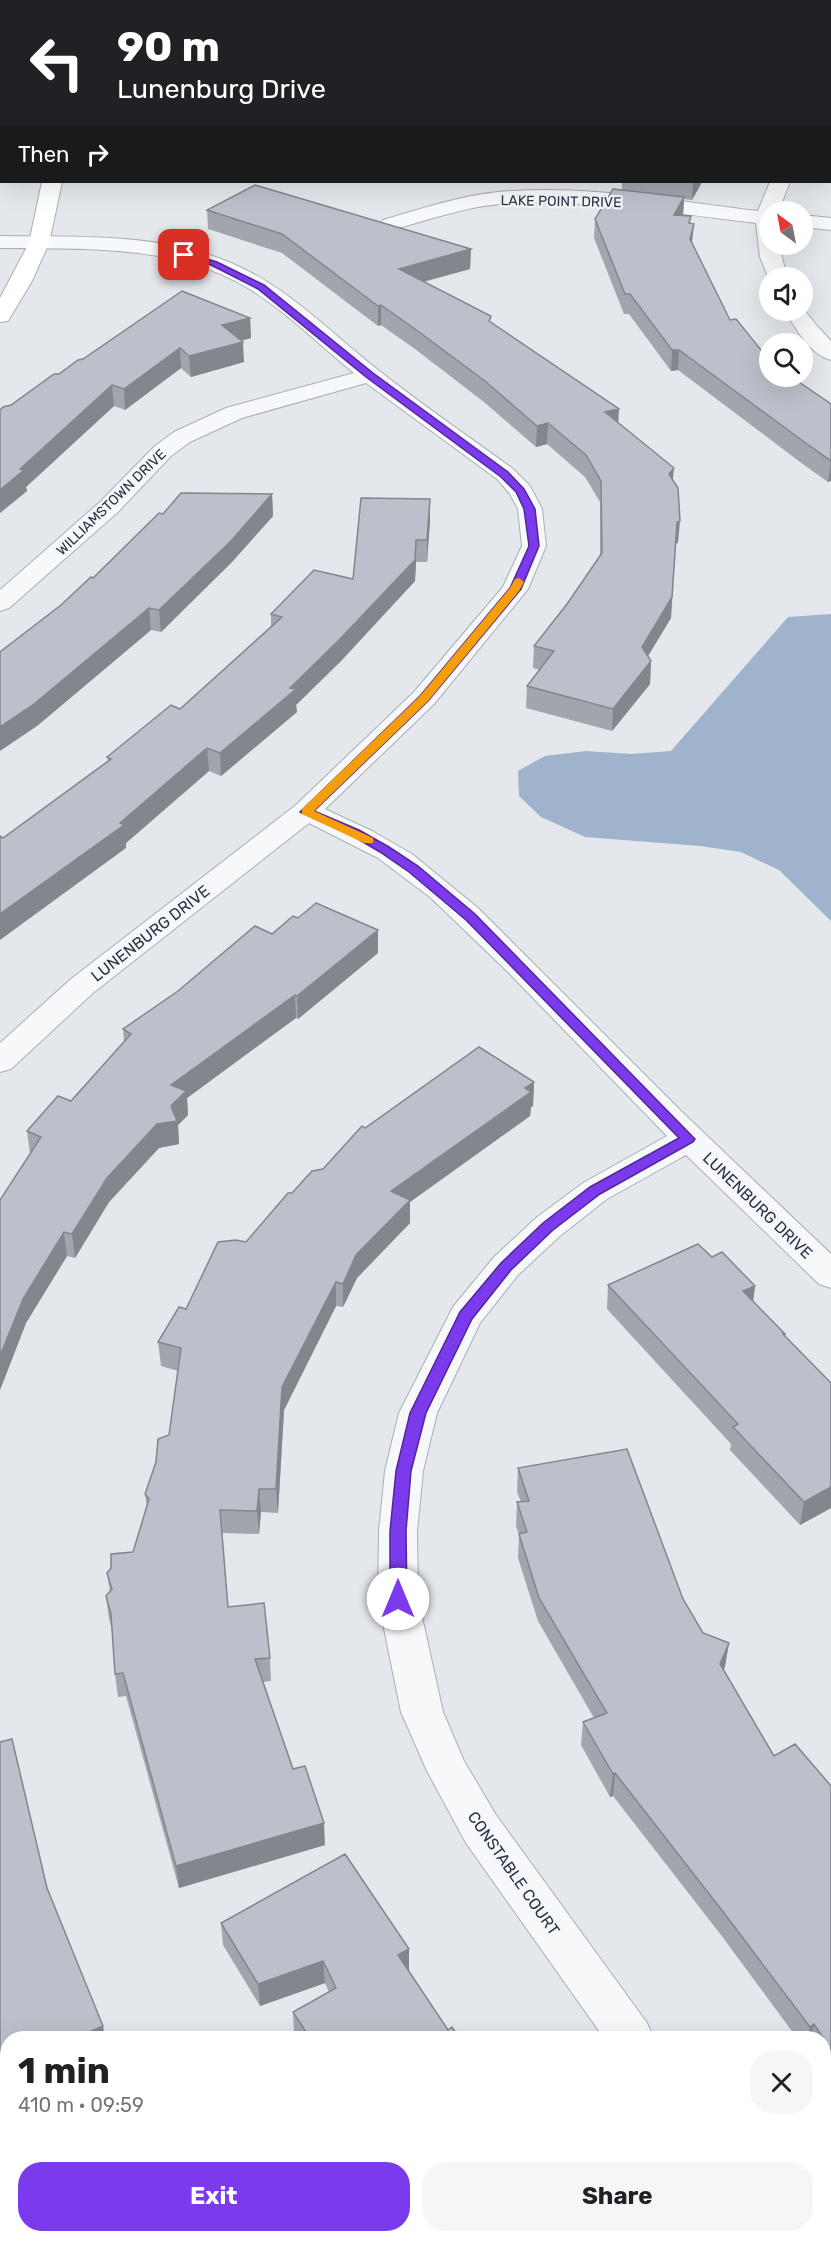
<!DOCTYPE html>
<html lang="en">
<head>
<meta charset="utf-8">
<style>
	:root { --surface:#fff; --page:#f6f6f6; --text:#202124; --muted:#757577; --accent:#7c3aed }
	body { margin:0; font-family:Rubik,sans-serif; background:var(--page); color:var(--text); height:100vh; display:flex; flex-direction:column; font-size:22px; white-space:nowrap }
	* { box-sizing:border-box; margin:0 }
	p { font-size:20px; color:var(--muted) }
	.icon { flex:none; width:33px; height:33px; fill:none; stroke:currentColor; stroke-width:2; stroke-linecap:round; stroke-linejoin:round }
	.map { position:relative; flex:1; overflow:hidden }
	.drawer { position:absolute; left:0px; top:2031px; width:831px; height:212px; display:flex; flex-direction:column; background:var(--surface); border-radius:24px 24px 0 0; box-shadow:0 6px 24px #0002 }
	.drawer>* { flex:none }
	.hud { position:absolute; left:0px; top:0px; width:831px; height:183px; box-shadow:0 6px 24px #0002; background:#202124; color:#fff; overflow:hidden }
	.needle { width:39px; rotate:328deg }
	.tools { position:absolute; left:759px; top:201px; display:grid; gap:12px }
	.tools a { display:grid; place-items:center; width:54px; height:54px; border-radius:50%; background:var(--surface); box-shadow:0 6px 24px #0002; font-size:30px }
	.pin { position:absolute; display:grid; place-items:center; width:51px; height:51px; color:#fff; margin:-26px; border-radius:12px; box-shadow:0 3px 9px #0006 }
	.me { position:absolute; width:66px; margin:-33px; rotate:0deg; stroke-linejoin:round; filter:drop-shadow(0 0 4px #0008) }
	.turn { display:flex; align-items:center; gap:21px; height:126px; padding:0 18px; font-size:27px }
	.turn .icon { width:78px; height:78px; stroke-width:2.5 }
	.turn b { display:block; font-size:42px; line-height:51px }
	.then { display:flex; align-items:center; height:57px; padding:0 18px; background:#0003; gap:12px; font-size:22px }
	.round { display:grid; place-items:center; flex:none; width:63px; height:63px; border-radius:24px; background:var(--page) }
	.head { display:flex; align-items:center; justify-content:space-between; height:102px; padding:0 18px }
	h1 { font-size:36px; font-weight:700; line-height:45px }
	.button { display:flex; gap:12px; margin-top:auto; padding:12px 18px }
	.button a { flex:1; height:69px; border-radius:24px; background:var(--accent); color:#fff; font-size:24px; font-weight:700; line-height:69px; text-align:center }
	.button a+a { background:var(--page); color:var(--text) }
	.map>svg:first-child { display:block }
	.water { fill:#9fb4cc }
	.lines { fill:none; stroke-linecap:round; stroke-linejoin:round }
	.street-casing { stroke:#a9aeb7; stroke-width:2 }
	.secondary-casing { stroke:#a9aeb7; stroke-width:2 }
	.street { fill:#f7f8fa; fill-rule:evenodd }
	.secondary { fill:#fff; fill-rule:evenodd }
	.wall { fill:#a1a5ae }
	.shaded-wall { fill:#83868d }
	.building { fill:#bbc0ca; stroke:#83868d; stroke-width:1.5 }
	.route { fill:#7c3aed; stroke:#51269a; stroke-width:1.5 }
	.slow { fill:#f59e0b }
	.labels { text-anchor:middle; stroke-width:4.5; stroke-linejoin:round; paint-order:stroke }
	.far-street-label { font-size:14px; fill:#2b3445; stroke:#f4f6f9 }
	.street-label { font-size:16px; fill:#2b3445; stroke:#f4f6f9 }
</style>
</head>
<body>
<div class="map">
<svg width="831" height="2242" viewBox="0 0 831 2242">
	<rect width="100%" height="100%" fill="#e4e7ec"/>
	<!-- water -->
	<path class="water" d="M831,614v307l-52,-51 -38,-18 -41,-6 -115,-9 -44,-20 -22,-21 -1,-25 27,-15 41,-5 45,3 40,-3 117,-134z"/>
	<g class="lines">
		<defs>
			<path id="street" d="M715,0h19l1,2h-19z
				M753,0h18v2h-17z
				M830,88h1v12l-1,-1z
				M770,182h20l-12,30h-8v32h9l8,34h-17v4l-10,-25 -4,-34c-84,-10 -170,-25 -255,-19 -38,3 -74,17 -111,26l-7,-2 -3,-4 3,-4c38,-11 76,-24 115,-28 86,-8 175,9 260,19z
				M802,215l29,3v12l-29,-3z
				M0,236c73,1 152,-3 221,23 61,22 106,71 156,110 44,35 91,67 136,100l17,17 12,23 4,37 -18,43 -94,115 -109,105 47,22 40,23 66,54 203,203 150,143v34l-12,-4 -133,-129 -79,44 -47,37 -42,39 -38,48 -43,90 -14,58 -6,60 1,68 25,113 21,49 32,54 151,208 7,15h-50l-138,-195 -39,-72 -26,-59 -23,-113 1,-68 6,-60 14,-58 54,-106 41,-50 42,-39 47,-35 84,-47 -160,-165 -76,-73 -53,-40 -69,-35 -216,170 -82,76 -11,3v-29l71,-64 225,-174 118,-113 89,-105 19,-41 -4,-37 -8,-15 -13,-15 -131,-96 -124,35 -52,24 -19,14 -53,56 -109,96 -9,3v-21l100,-88 55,-56 19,-14 52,-24 128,-35c-36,-29 -69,-63 -108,-86 -73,-43 -164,-38 -246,-39z
				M802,307l15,19 14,15v19c-21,-5 -36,-33 -47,-50h18z
				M747,2235h51l2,7h-50z"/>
			<path id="secondary" d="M0,13h2v12h-2z
				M42,182h20l-13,61 -17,38 -24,40 -8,1v-24l29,-55z"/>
		</defs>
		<!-- street casing -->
		<use href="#street" class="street-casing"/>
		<!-- secondary casing -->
		<use href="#secondary" class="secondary-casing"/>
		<!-- street -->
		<use href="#street" class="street"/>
		<!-- secondary -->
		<use href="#secondary" class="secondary"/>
	</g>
	<!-- wall -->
	<path class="wall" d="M622,182h80l-10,18 -8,-1 -1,17 7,7 2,20 38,77 40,56 61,28v77l-3,1 -28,-20 -122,-92 -7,1 -42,-57h-5l-30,-76 1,-19 27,-29z
		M207,210l264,39 -1,20 -46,13 67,34 -1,6 128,101 55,57 5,63h-2l-5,75 -23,38 3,5 -1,23 -38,47 -86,-23 1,-22 13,-16 -7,-2 1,-22 33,-42 33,-49v-53l-15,-25 -38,-33 -11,3 -52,-45 -69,-53 -34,-24 -3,1 -96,-73 -74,-24z
		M250,318l1,20 -10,3 3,21 -53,15 -10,-9 -56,42 -11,-4 -88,81 1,4 -27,22v-103l11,-5 48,-31z
		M272,494l1,22 -41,46 -71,70 -10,-2 -114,96 24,-121 32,-27 70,-64z
		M430,499v22l-3,41h-11l-1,19 -74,80 -45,44 1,7 -76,64 -12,-5 -83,72v5l-123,-10 105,-77 -1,-4 73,-48 91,-83v-12l82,-35z
		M298,918l80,12v23l-80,66 -2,-1 -109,80 1,17 -10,10 1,19 -20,4 -50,54 -34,56 -8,-2 -41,67 -26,67v-190l30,-46 -3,-23 44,-30 53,-60 -1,-12 149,-95z
		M534,1082l-1,24 -2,1 -1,9 -120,86v21l-53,55 -14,29 -7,-1 -52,104 -6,103 -17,-1 -2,22 -37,-1 6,74 42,51 1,23 -8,1 30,87 32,76 -146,43 -53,-192 -8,1 -3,-23 -3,-44 -3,-11 -3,-23 4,-4 -3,-19 26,-21 14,-45 -2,-13 24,-59 9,-64 -17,-5 -3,-24 28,-33 106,-116 31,-24 42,-41z
		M608,1285l147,1 -2,15 32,35 46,47v125l-31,17 -70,-75 1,-6 -124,-135z
		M518,1468l165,131 20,34 26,10 -4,23 -1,4 50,86 57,30v293l-7,-11v-30h-27l-76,-103 -108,-139 -3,1 -29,-52 2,-23 11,-4 -56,-97 -20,-63 1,-23 -3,-9 1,-24h4l-4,-10z
		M221,1923l188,26v22l39,59 11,8h-161l-4,-5 -1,-21 36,-20 -4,-9 -65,23 -37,-61z
		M410,2235h176l5,7h-177z"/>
	<!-- shaded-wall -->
	<path class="shaded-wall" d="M693,182h9l-10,18z
		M684,197l-1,19 -9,-1z
		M694,224l-2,19 -2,-4z
		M471,249l-1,20 -71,19v-19z
		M381,305v20l-3,1v-20z
		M250,318l1,20 -28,7 -1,-20z
		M243,342l1,20 -53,15 -2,-21z
		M180,348l1,20 -56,42 -1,-21z
		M672,350h7l-1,20 -7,1z
		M112,385l2,21 -88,81 1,4 -27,22v-23l20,-21z
		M619,409l-1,20 -13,-17z
		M548,423l-1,21 -11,3 1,-21z
		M831,461v20l-3,1z
		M674,468l-2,21 -3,-15z
		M272,494l1,22 -41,46 -71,70 -2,-22z
		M430,499v22l-3,41v-22z
		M680,521l-2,22 -3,1 2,-22z
		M416,540v22l-1,19 -74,80 -45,44 1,7 -76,64 -1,-23 70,-65z
		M672,597l-1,21 -31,51 2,-22z
		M149,608l2,22 -114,96 -37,25v-24z
		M651,661l-1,23 -38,47 1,-22z
		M207,748l2,23 -83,72v5l-126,92v-26l120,-91z
		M378,930v23l-80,66 -1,-23z
		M295,995l1,23 -109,80 1,17 -10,10 1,19 -20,4 -50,54 -34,56 -3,-24 35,-56 64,-93z
		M534,1082l-1,24 -2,1 -1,9 -120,86v21l-53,55 -14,29v-23l13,-29 35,-64 134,-103z
		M64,1232l3,24 -41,67 -26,67v-34l23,-57z
		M336,1282v24l-52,104 -6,103 -2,-24 6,-102z
		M755,1286l-3,24 -9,-19z
		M831,1487v21l-31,17 4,-23z
		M259,1489l2,23 -2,22 -2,-23z
		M729,1643l-4,23 -9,21 4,-23z
		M615,1773l-2,23 -3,1 3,-23z
		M324,1823l1,22 -146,43 -3,-22z
		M409,1949v22l-11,-16z
		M323,1961l2,22 -65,23 -2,-22z
		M814,2024l-3,14h-4l3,-11z
		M103,2026l2,12h-30z
		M8,2072v31l-8,3v-23l4,-10z"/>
	<!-- building -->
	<path class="building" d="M285,0h126l3,2h-130z
		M255,185l216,64 -72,20 92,47 -2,5 130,88 -14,3 69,56 -5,6 9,14 2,33 -3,1 -5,75 -30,50 9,14 -38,48 -86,-23 27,-35 -20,-5 33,-42 35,-51 -1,-72 -15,-26 -38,-32 -11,3 -52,-45 -70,-52 -34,-24 -3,1 -96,-72 -75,-24z
		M613,189l71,8 -10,18 17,1 -2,7 5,1 -4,15 40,81 6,-1 34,42v15h20l41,28v57l-28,-20 -124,-91h-7l-42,-56h-5l-30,-75z
		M182,291l68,27 -28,7 21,17 -54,14 -9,-8 -56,41 -12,-4 -92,84 4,1 -24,20v-80l3,-3 8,-2 43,-31h5l19,-14 5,-1z
		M181,493l91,1 -41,47 -72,69 -10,-2 -115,96 -34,23v-75l61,-47 30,-28 2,1 66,-65 4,1z
		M361,498l69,1 -3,41h-11l-1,20 -75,79 -50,49 6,1 -76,64 -13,-5 -87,75 4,2 -124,89v-78l3,2 108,-79 -4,-2 64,-52 9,4 102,-92 -11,-3 43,-44 39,9z
		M316,903l62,27 -81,66 -2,-1 -124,90 15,6 -15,15 6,15 -20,3 -50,54 -35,56 -8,-2 -41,67 -23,57v-156l41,-63 -14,-6 31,-35 13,5 60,-67 -8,-5 55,-38 77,-65 17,8 21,-18 5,2z
		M479,1047l55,35 -9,6 6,4 -140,99 19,9 -54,55 -13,29 -7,-2 -54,105 -6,102h-17l-2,22 -37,-1 8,97 36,-4 6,55 -15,1 38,110 12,-3 19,57 -148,43 -53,-193 -8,1 -4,-60 -5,-18 6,-7 -5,-16 4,-5v-14l22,-2 16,-53 -4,-5 11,-32 2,-23 11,-4 12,-87 -23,-6 21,-35 7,2 32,-67 18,-2 10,2 42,-49h4l20,-22 11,-2 39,-43 3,2z
		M698,1244l14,13 10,-5 33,34 -12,5 42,43h-2l48,49v104l-27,15 -71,-75 5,-3 -130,-139z
		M627,1449l56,150 20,34 26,10 -9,21 54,92 21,-12 36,42v264l-17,-26 -4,3 -86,-114 -109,-140 -2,1 -30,-52 24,-9 -68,-115 -20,-64 8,-2 -10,-30 12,-1 -11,-33z
		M12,1739l35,149 56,138 -28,12h-67v34l-4,1 3,7 -7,3v-341z
		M345,1854l64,95 -11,6 50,75 4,-3 7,11h-149l-17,-26 43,-24 -13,-27 -65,23 -37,-61z
		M0,2142l8,21v72h163l4,7h-175z
		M422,2235h164l5,7h-164z"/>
	<!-- route -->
	<path class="route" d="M184,252l33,10 47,23 109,88 135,99 16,17 11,20 4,37 -18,43 -93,112 -114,110 45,19 30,17 29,19 57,48 220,225 -2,3 -93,52 -47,36 -42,40 -39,49 -46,94 -15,58 -5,60 1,68 -3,5 -6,2 -5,-2 -3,-5v-68l6,-60 14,-58 50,-101 41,-49 42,-40 47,-36 89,-49 -213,-218 -57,-48 -29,-20 -29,-17 -51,-23 120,-116 90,-108 19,-42 -5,-37 -8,-17 -15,-15 -135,-100 -108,-88 -47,-24 -30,-8 -1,-2z"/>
	<!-- slow -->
	<path class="slow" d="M519,578l5,4 -5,9 -91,110 -114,110 59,27v5h-9l-62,-29v-5l118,-113 90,-108 5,-9z"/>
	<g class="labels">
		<!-- far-street labels -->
		<g class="far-street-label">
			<text transform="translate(561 201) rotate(1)" y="5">LAKE POINT DRIVE</text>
			<text transform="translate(111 502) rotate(-44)" y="5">WILLIAMSTOWN DRIVE</text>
		</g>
		<!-- street labels -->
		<g class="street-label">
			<text transform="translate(150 933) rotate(-38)" y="6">LUNENBURG DRIVE</text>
			<text transform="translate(758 1205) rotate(44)" y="6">LUNENBURG DRIVE</text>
			<text transform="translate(514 1873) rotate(55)" y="6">CONSTABLE COURT</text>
		</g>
	</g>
</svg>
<div class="tools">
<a><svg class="needle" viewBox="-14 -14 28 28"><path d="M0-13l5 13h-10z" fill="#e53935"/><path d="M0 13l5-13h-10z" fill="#757577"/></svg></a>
<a><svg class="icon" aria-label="sound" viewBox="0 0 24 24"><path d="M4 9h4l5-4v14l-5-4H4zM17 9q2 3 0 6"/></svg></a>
<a><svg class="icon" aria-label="search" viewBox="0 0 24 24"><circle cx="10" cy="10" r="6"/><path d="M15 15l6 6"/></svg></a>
</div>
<div class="pin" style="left:184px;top:255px;background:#d93025"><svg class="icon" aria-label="arrive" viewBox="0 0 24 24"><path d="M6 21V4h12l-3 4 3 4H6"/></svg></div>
<svg class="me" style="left:398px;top:1599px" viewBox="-20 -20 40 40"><circle r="19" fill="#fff"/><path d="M0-13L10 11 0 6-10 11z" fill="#7c3aed"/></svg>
<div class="hud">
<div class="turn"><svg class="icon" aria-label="left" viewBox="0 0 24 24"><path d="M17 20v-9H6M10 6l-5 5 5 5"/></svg><div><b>90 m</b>Lunenburg Drive</div></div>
<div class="then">Then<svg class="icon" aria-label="right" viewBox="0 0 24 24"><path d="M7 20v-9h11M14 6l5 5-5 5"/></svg></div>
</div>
<section class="drawer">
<div class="head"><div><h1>1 min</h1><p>410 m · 09:59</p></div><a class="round"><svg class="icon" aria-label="close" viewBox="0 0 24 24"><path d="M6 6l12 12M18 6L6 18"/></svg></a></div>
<div class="button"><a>Exit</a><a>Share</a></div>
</section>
</div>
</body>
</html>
